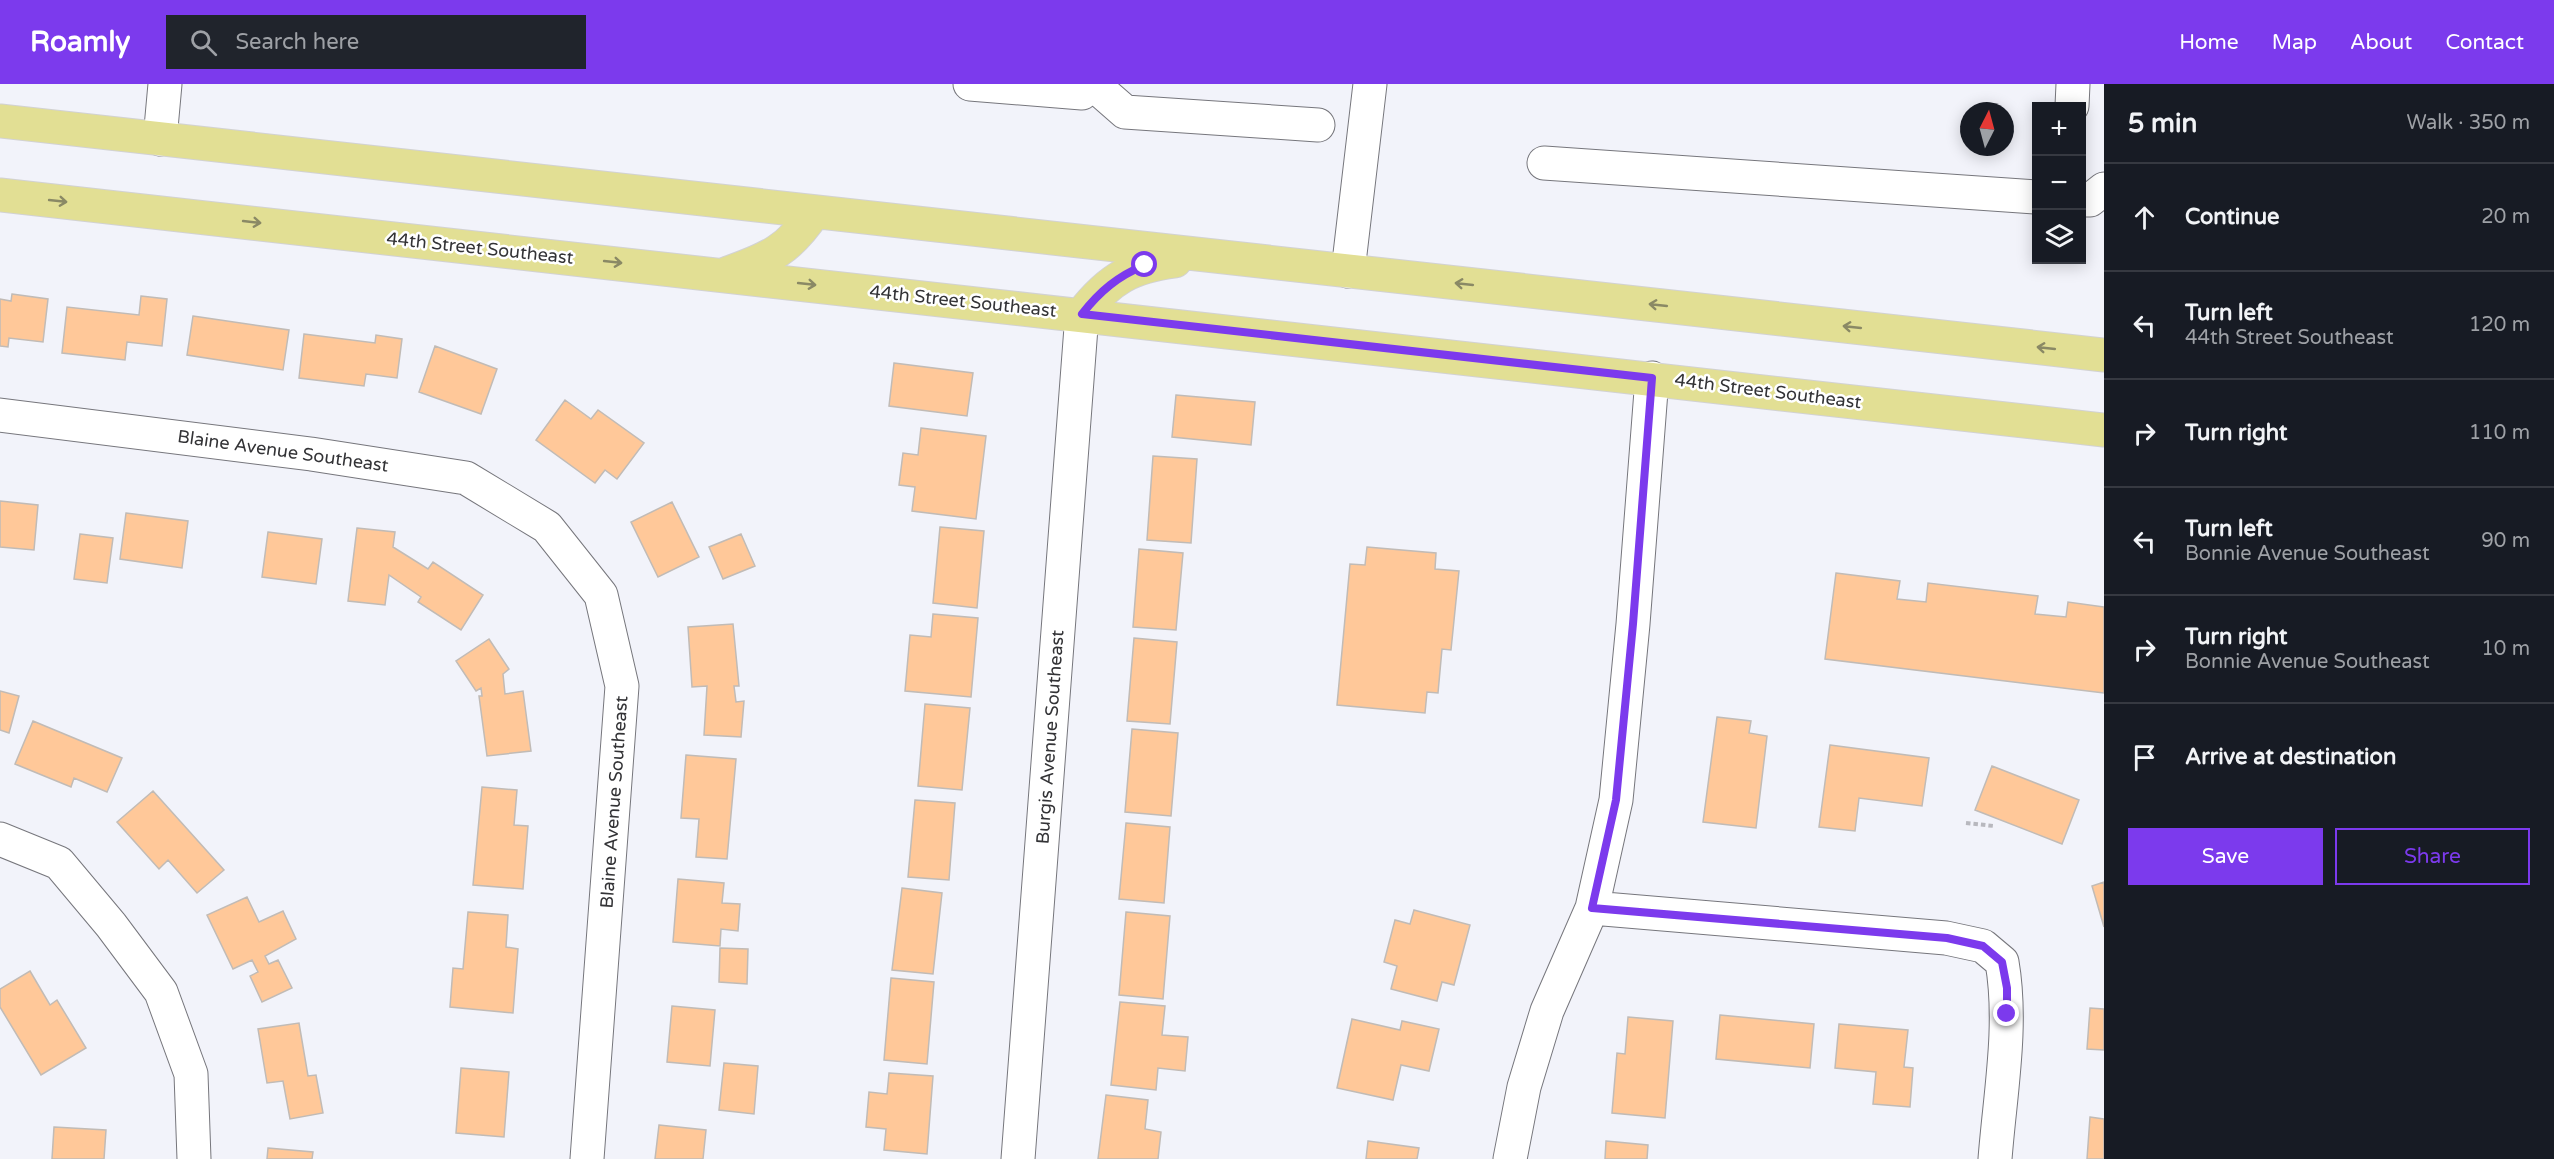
<!DOCTYPE html>
<meta charset="utf-8">
<style>
:root{--surface:#171b24;--page:#20242c;--text:#f1f3f6;--muted:#9ea1a6;--line:#363941;--accent:#7c3aed}
body{margin:0;font-family:"Varela Round",sans-serif;background:var(--page);color:var(--text)}
.controls{position:absolute;right:18px;top:18px;display:grid;overflow:hidden;border-radius:0px;box-shadow:0 3px 15px #0003}
.controls button{width:54px;height:54px;display:grid;place-items:center;padding:0;border:0;border-bottom:2px solid var(--line);background:var(--surface);color:var(--text);font:30px sans-serif}
.compass{position:absolute;left:1960px;top:18px;width:54px;height:54px;border-radius:50%;background:var(--surface);box-shadow:0 3px 15px #0003;rotate:6deg}
.stop{position:absolute;width:18px;height:18px;margin:-14px;border:4px solid #7c3aed;border-radius:50%;background:#fff}
.stop.end{background:#7c3aed;border-color:#fff;box-shadow:0 2px 6px #0008}
.list{margin:0;padding:0;list-style:none}
h2{display:flex;justify-content:space-between;align-items:center;height:78px;margin:0;padding:0 24px;font-size:26px}
h2 small{font-size:20px;font-weight:400;color:var(--muted)}
.list li{display:grid;grid-template-columns:39px 1fr auto;gap:18px;align-items:center;box-sizing:border-box;height:108px;padding:0 24px;border-top:2px solid var(--line)}
.list b{display:block;font-size:22px;white-space:nowrap}
.list p{margin:0;font-size:20px;white-space:nowrap;color:var(--muted)}
.list em{font-size:20px;font-style:normal;color:var(--muted)}
.actions{display:flex;gap:12px;padding:18px 24px}
.actions a{flex:1;padding:14px 0;border:2px solid var(--accent);border-radius:0px;text-align:center;font-size:21px;color:var(--accent)}
.actions .main{background:var(--accent);color:#fff}
.icon{flex:none;width:33px;height:33px;fill:none;stroke:currentColor;stroke-width:2;stroke-linecap:round;stroke-linejoin:round}
.map{position:relative;flex:none;width:2104px;height:1075px;overflow:hidden}
header{display:flex;align-items:center;gap:36px;box-sizing:border-box;height:84px;padding:0 30px;background:var(--accent);color:#fff}
header strong{font-size:28px}
nav{display:flex;gap:33px;margin-inline-start:auto;font-size:21px}
.search{width:420px;height:54px;background:var(--page);display:flex;align-items:center;gap:15px;box-sizing:border-box;padding:0 21px;border-radius:0px;color:var(--muted);font-size:22px}
main{display:flex}
aside{flex:1;background:var(--surface)}
.map>svg:first-child{display:block}
</style>
<header>
<strong>Roamly</strong>
<div class="search"><svg class="icon" aria-label="search" viewBox="0 0 24 24"><circle cx="10" cy="10" r="6"/><path d="M15 15l6 6"/></svg>Search here</div>
<nav><a>Home</a><a>Map</a><a>About</a><a>Contact</a></nav>
</header>
<main>
<div class="map">
<svg width="2104" height="1075" viewBox="0 0 2104 1075">
<rect width="100%" height="100%" fill="#f2f3fa"/>
<!-- building -->
<path fill="#ffc899" stroke="#c1bbb6" stroke-width="1.5" d="M12 210 48 215 43 258 9 254 8 263 0 262V215L11 217Z
M141 212 167 215 162 262 127 258 125 276 62 269 67 223 139 231Z
M193 232 289 246 283 286 187 271Z
M304 250 375 259 376 251 402 255 397 294 366 290 364 302 299 294Z
M435 262 497 285 481 330 419 308Z
M894 279 973 289 967 332 889 322Z
M1176 311 1255 318 1251 361 1172 353Z
M565 316 591 335 598 326 644 359 617 395 605 386 595 399 536 356Z
M921 344 986 352 976 435 912 427 915 403 899 401 903 369 918 371Z
M1153 372 1197 375 1191 459 1147 456Z
M0 417 38 421 34 466 0 463Z
M672 418 699 473 658 493 631 438Z
M126 429 188 437 182 484 120 475Z
M940 443 984 447 977 524 933 519Z
M357 444 395 448 393 463 428 485 433 478 483 511 461 546 418 518 421 513 389 491 385 521 348 517Z
M268 448 322 455 316 500 262 493Z
M80 450 113 454 107 499 74 495Z
M741 450 755 482 723 495 709 463Z
M1367 463 1436 469 1435 485 1459 487 1451 566 1442 565 1438 609 1427 608 1425 629 1337 621 1350 480 1365 481Z
M1139 465 1183 469 1176 546 1133 543Z
M1836 489 1900 497 1897 515 1926 518 1928 499 2038 512 2035 530 2066 533 2068 518 2104 523V609L1825 575Z
M933 530 978 534 971 613 905 607 910 551 931 553Z
M733 540 739 602H734L736 618 744 617 741 653 704 651 707 602 692 603 688 543Z
M1134 554 1177 558 1170 640 1127 637Z
M489 555 509 585 503 590 505 610 523 607 531 667 487 672 479 612H482L481 604 476 607 456 577Z
M0 607 19 612 9 649 0 646Z
M925 620 970 624 962 706 918 702Z
M1717 633 1751 637 1749 649 1767 652 1756 744 1703 738Z
M33 637 122 674 107 708 74 694 71 703 15 680Z
M1132 645 1178 649 1171 732 1125 728Z
M1830 661 1929 674 1922 722 1859 714 1855 747 1819 743Z
M686 671 736 675 727 775 696 773 699 735 681 734Z
M1992 682 2079 716 2062 760 1975 726Z
M482 703 517 706 514 741 528 742 523 805 473 801Z
M153 707 224 786 197 809 168 776 159 785 117 738Z
M915 716 955 719 949 796 908 793Z
M1126 739 1170 743 1164 819 1119 815Z
M678 795 724 799 722 819 740 820 738 847 721 845 720 862 673 858Z
M2104 798V843L2092 802Z
M902 804 942 809 933 890 892 886Z
M247 813 259 838 283 827 296 855 265 872 269 880 278 876 292 904 262 918 250 892 258 888 252 876 233 885 207 831Z
M1414 826 1470 841 1454 901 1442 898 1437 917 1391 905 1397 882 1384 878 1395 836 1410 840Z
M468 828 508 831 506 863 518 865 513 929 450 923 453 884 463 885Z
M1126 828 1170 832 1163 915 1119 911Z
M720 864 748 865 747 900 719 898Z
M30 887 50 921 57 916 86 964 41 991 0 923V905Z
M891 894 934 898 927 980 884 976Z
M1120 918 1165 922 1162 951 1188 953 1185 987 1158 984 1156 1006 1111 1001Z
M672 922 715 926 710 982 667 978Z
M2090 924 2104 925V966L2087 965Z
M1720 931 1814 940 1810 984 1716 975Z
M1628 933 1673 937 1665 1034 1612 1029 1617 969 1625 970Z
M1352 935 1400 946 1402 937 1439 945 1429 987 1401 981 1393 1016 1337 1004Z
M299 939 308 992 316 991 323 1029 290 1035 283 997 267 999 258 945Z
M1839 940 1908 946 1904 983 1913 984 1910 1023 1873 1020 1876 988 1835 984Z
M724 979 758 982 754 1030 719 1026Z
M461 984 509 988 504 1053 456 1049Z
M889 989 933 992 927 1070 884 1066 886 1045 866 1043 869 1008 887 1010Z
M1106 1011 1148 1016 1145 1045 1161 1048 1158 1075H1098Z
M2090 1033 2104 1035V1075H2087Z
M659 1041 706 1046 703 1075H655Z
M54 1043 106 1046 104 1075H52Z
M1368 1057 1419 1064 1417 1075H1366Z
M1606 1057 1648 1061 1647 1075H1605Z
M268 1064 313 1068 312 1075H267Z"/>
<g fill="none" stroke-linecap="round" stroke-linejoin="round">
<defs>
<path id="minor" d="M970 0 1082 9 1093 0
M1093 0 1125 28 1318 41
M2072 22 2073 0
M160 55 165 0
M1544 79 2036 113
M2082 116H2090L2104 105
M1348 187 1370 0
M0 331 311 370 466 394 547 443 601 511 622 602 587 1075
M0 755 59 779 111 841 161 908 191 990 194 1075
M1592 824 1946 854 1983 862 2002 878C2013 942 2000 1010 1995 1075
M1018 1075 1082 230
M1510 1075 1524 1003 1547 927 1592 824 1616 716 1633 540 1652 294"/>
<path id="major" d="M0 37 2104 271
M0 111 2104 346
M728 189C770 174 789 166 814 128
M1082 230C1110 194 1131 183 1175 177"/>
</defs>
<!-- minor casing -->
<use href="#minor" stroke="#76767c" stroke-width="35"/>
<!-- major casing -->
<use href="#major" stroke="#d2d2d3" stroke-width="35"/>
<!-- path -->
<path stroke="#b8b8be" stroke-width="4" stroke-dasharray="4.5 3" stroke-linecap="butt" d="M1966 739 1994 742"/>
<!-- minor -->
<use href="#minor" stroke="#fff" stroke-width="33"/>
<!-- major -->
<use href="#major" stroke="#e2df94" stroke-width="33"/>
</g>
<!-- one-way arrows -->
<defs><path id="oneway-shaft" d="M-6 0H5M1.5-3L5.5 0L1.5 3" fill="none" stroke-width="1.6" stroke-linecap="round" stroke-linejoin="round" transform="scale(1.5)"/></defs>
<g stroke="#8a8965">
<use href="#oneway-shaft" transform="translate(58 117) rotate(6)"/>
<use href="#oneway-shaft" transform="translate(252 138) rotate(6)"/>
<use href="#oneway-shaft" transform="translate(613 178) rotate(6)"/>
<use href="#oneway-shaft" transform="translate(807 200) rotate(6)"/>
<use href="#oneway-shaft" transform="translate(1464 200) rotate(-174)"/>
<use href="#oneway-shaft" transform="translate(1658 221) rotate(-174)"/>
<use href="#oneway-shaft" transform="translate(1852 243) rotate(-174)"/>
<use href="#oneway-shaft" transform="translate(2046 264) rotate(-174)"/>
</g>
<g fill="none" stroke-linecap="round" stroke-linejoin="round">
<!-- route -->
<path stroke="#7c3aed" stroke-width="8" d="M1145 181C1118 192 1100 207 1082 230L1652 294 1633 540 1616 716 1592 824 1947 854 1983 862 2002 878 2007 904V930"/>
</g>
<g text-anchor="middle" dominant-baseline="central" stroke-width="5" stroke-linejoin="round" paint-order="stroke">
<!-- street labels -->
<g font-size="18" fill="#333336" stroke="#fff">
<text transform="translate(480 164) rotate(6)">44th Street Southeast</text>
<text transform="translate(963 217) rotate(6)">44th Street Southeast</text>
<text transform="translate(1768 307) rotate(7)">44th Street Southeast</text>
<text transform="translate(283 367) rotate(8)">Blaine Avenue Southeast</text>
<text transform="translate(1050 653) rotate(-86)">Burgis Avenue Southeast</text>
<text transform="translate(614 718) rotate(-86)">Blaine Avenue Southeast</text>
</g>
</g>
</svg>
<div class="controls">
<button>+</button>
<button>−</button>
<button><svg class="icon" aria-label="layers" viewBox="0 0 24 24"><path d="M12 4l9 5-9 5-9-5zM3 14l9 5 9-5"/></svg></button>
</div>
<svg class="compass" viewBox="-18 -18 36 36"><path d="M0-13l5 13h-10z" fill="#e53935"/><path d="M0 13l5-13h-10z" fill="#9ea1a6"/></svg>
<div class="stop" style="left:1145px;top:181px"></div>
<div class="stop end" style="left:2007px;top:930px"></div>
</div>
<aside>
<h2>5 min<small>Walk · 350 m</small></h2>
<ul class="list">
<li><svg class="icon" aria-label="ahead" viewBox="0 0 24 24"><path d="M12 20V5M6 11l6-6 6 6"/></svg><div><b>Continue</b></div><em>20 m</em></li>
<li><svg class="icon" aria-label="left" viewBox="0 0 24 24"><path d="M17 20v-9H6M10 6l-5 5 5 5"/></svg><div><b>Turn left</b><p>44th Street Southeast</p></div><em>120 m</em></li>
<li><svg class="icon" aria-label="right" viewBox="0 0 24 24"><path d="M7 20v-9h11M14 6l5 5-5 5"/></svg><div><b>Turn right</b></div><em>110 m</em></li>
<li><svg class="icon" aria-label="left" viewBox="0 0 24 24"><path d="M17 20v-9H6M10 6l-5 5 5 5"/></svg><div><b>Turn left</b><p>Bonnie Avenue Southeast</p></div><em>90 m</em></li>
<li><svg class="icon" aria-label="right" viewBox="0 0 24 24"><path d="M7 20v-9h11M14 6l5 5-5 5"/></svg><div><b>Turn right</b><p>Bonnie Avenue Southeast</p></div><em>10 m</em></li>
<li><svg class="icon" aria-label="arrive" viewBox="0 0 24 24"><path d="M6 21V4h12l-3 4 3 4H6"/></svg><div><b>Arrive at destination</b></div></li>
</ul>
<div class="actions"><a class="main">Save</a><a>Share</a></div>
</aside>
</main>
